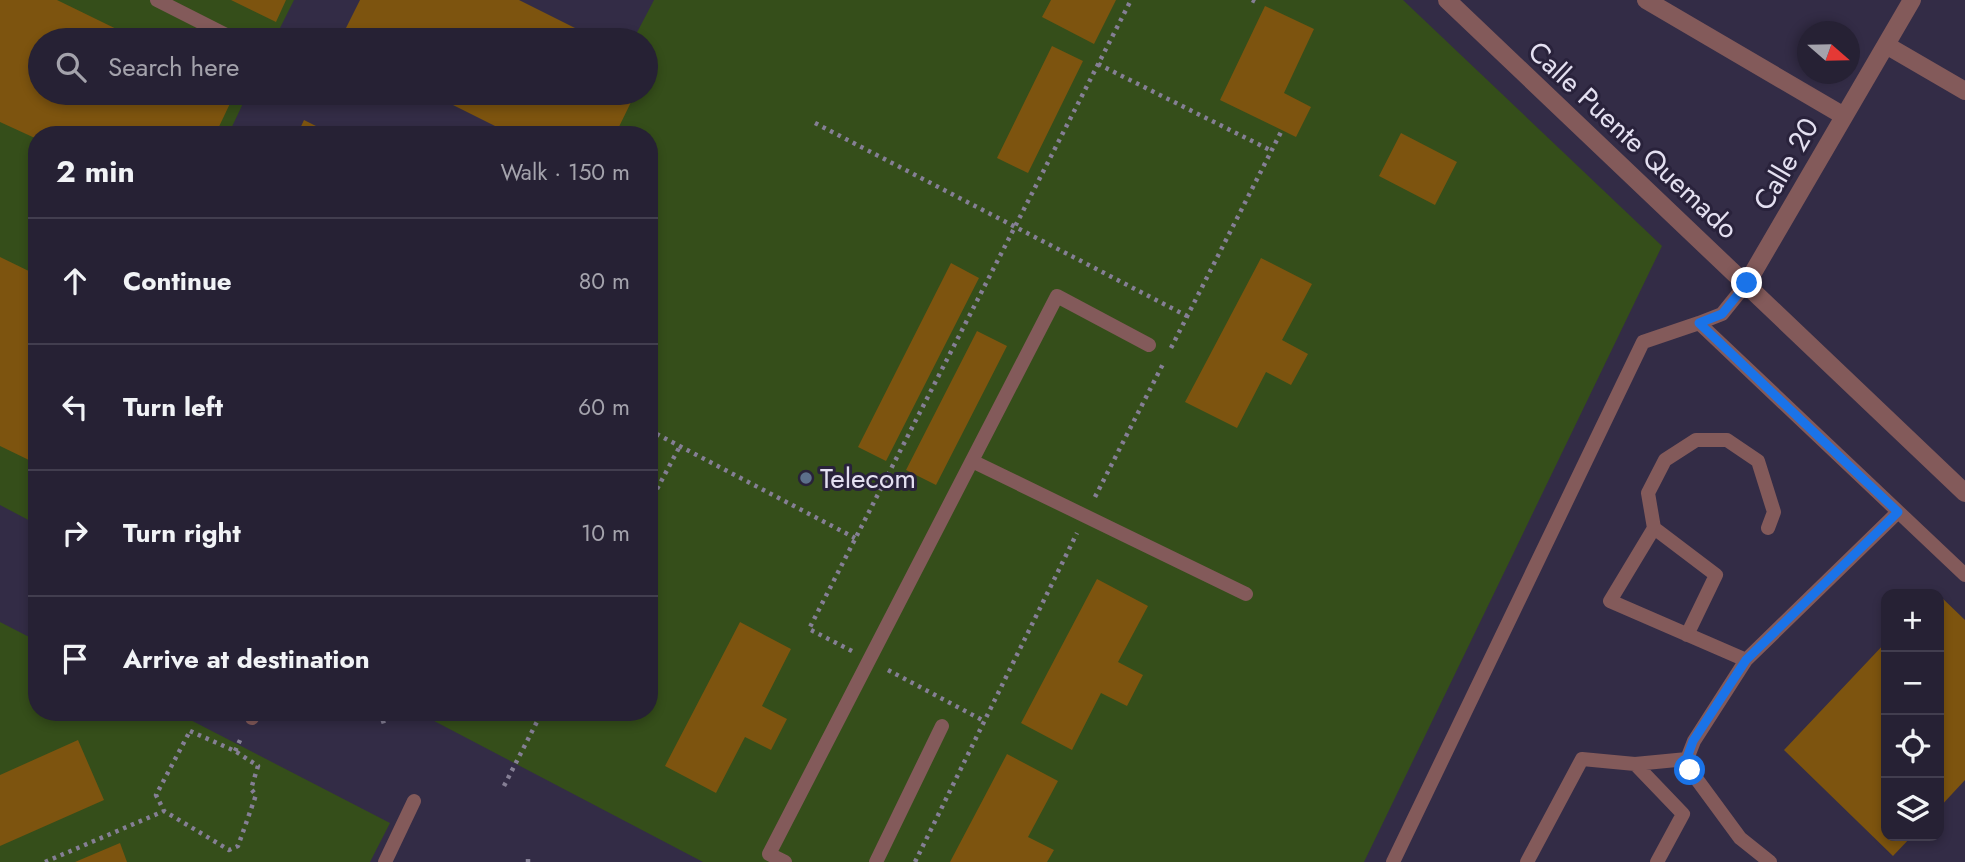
<!DOCTYPE html>
<meta charset="utf-8">
<style>
:root{--surface:#262134;--page:#322e40;--text:#f1f3f6;--muted:#a4a3ac;--line:#423e4f}
body{margin:0;font-family:Jost,sans-serif;background:var(--page);color:var(--text)}
.controls{position:absolute;right:21px;bottom:21px;display:grid;overflow:hidden;border-radius:14px;box-shadow:0 4px 10px #0003}
.controls button{width:63px;height:63px;display:grid;place-items:center;padding:0;border:0;border-bottom:2px solid var(--line);background:var(--surface);color:var(--text);font:35px sans-serif}
.compass{position:absolute;left:1797px;top:21px;width:63px;height:63px;border-radius:50%;background:var(--surface);box-shadow:0 4px 10px #0003;rotate:110deg}
.stop{position:absolute;width:21px;height:21px;margin:-16px;border:5px solid #1a73e8;border-radius:50%;background:#fff}
.stop.end{background:#1a73e8;border-color:#fff;box-shadow:0 2px 7px #0008}
.list{margin:0;padding:0;list-style:none}
h2{display:flex;justify-content:space-between;align-items:center;height:91px;margin:0;padding:0 28px;font-size:30px}
h2 small{font-size:23px;font-weight:400;color:var(--muted)}
.list li{display:grid;grid-template-columns:46px 1fr auto;gap:21px;align-items:center;box-sizing:border-box;height:126px;padding:0 28px;border-top:2px solid var(--line)}
.list b{display:block;font-size:26px;white-space:nowrap}
.list em{font-size:23px;font-style:normal;color:var(--muted)}
.icon{flex:none;width:38px;height:38px;fill:none;stroke:currentColor;stroke-width:2;stroke-linecap:round;stroke-linejoin:round}
.map{position:relative;flex:none;width:1965px;height:862px;overflow:hidden}
.search{position:absolute;background:var(--surface);box-shadow:0 4px 10px #0003;left:28px;top:28px;width:630px;height:77px;display:flex;align-items:center;gap:18px;box-sizing:border-box;padding:0 24px;border-radius:38px;color:var(--muted);font-size:26px}
.panel{position:absolute;background:var(--surface);box-shadow:0 4px 10px #0003;left:28px;top:126px;width:630px;height:595px;border-radius:28px}
.map>svg:first-child{display:block}
</style>
<div class="map">
<svg width="1965" height="862" viewBox="0 0 1965 862">
<rect width="100%" height="100%" fill="#332c46"/>
<!-- green -->
<path fill="#354e1a" d="M0 0H294L274 40H40V93H248L228 135H37L36 524 0 505Z
M654 0H1403L1662 246 1364 862H703L417 712H649V135H585L606 93H646V40H633Z
M0 622 37 641V712H175L390 823 370 862H0Z"/>
<!-- building -->
<path fill="#7d540f" d="M0 0H57L139 40H40V93H235L215 135H37V139L0 122Z
M231 0H286L276 22Z
M360 0H519L599 40H340Z
M1051 0H1116L1094 44 1042 17Z
M1265 6 1314 29 1284 93 1311 107 1296 137 1220 100Z
M1052 46 1083 61 1028 173 997 158Z
M429 93H623L633 98 615 135H513Z
M304 120 334 135H297Z
M1401 133 1457 162 1435 205 1379 176Z
M0 257 37 275V449L31 461 0 446Z
M1261 258 1312 284 1282 340 1308 354 1291 385 1266 372 1237 428 1185 402Z
M951 263 979 278 886 461 858 447Z
M977 331 1007 346 936 485 906 470Z
M1097 579 1148 606 1118 662 1143 675 1127 706 1101 693 1072 750 1021 723Z
M1939 595 1965 620V780L1939 808Z
M740 622 791 649 762 706 787 719 771 750 745 737 716 793 665 766Z
M1886 642V836H1912L1893 856 1784 750Z
M78 740 104 800 0 846V775Z
M1007 754 1058 781 1028 837 1054 850 1047 862H950Z
M120 843 127 862H75Z"/>
<g fill="none" stroke-linecap="round" stroke-linejoin="round">
<!-- path -->
<path stroke="#857f95" stroke-width="4.5" stroke-dasharray="3.5 5" stroke-linecap="butt" d="M1252 0 1258 3
M1098 64 1272 151
M815 123 1187 316
M1171 348 1282 130
M649 430 855 538
M1095 497 1164 362
M649 504 680 446
M852 651 809 629 1131 0
M888 670 984 721
M380 712 384 724
M190 731 235 751 258 766 251 789 256 795 238 846 229 850 164 811 156 795Z
M235 751 242 736
M504 786 542 712
M528 859V862
M45 862 164 811
M915 862 1077 533"/>
<!-- lane -->
<path stroke="#835a5a" stroke-width="14" d="M157 0 236 40
M1699 323 1722 314 1747 283
M972 461 1246 594
M1654 528 1716 575 1687 635
M1746 660 1610 601 1654 528 1648 493 1665 460 1696 440H1727L1758 461 1774 512 1768 528
M252 718 255 712
M1635 764 1683 814 1657 862
M385 862 414 801
M785 862 769 854 1057 296 1149 345
M876 862 942 726
M1393 862 1643 342 1699 323 1965 575
M1527 862 1582 759 1635 764 1687 759
M1770 862 1740 838 1690 770 1687 759 1694 741 1746 660 1898 512"/>
<!-- street -->
<path stroke="#835a5a" stroke-width="18" d="M1447 0 1965 493
M1646 0 1844 116
M1886 45 1965 91
M1747 283 1912 0"/>
</g>
<g fill="none" stroke-linecap="round" stroke-linejoin="round">
<!-- route -->
<path stroke="#1a73e8" stroke-width="9" d="M1690 770 1687 758 1693 741 1746 660 1898 512 1699 323 1722 314 1747 283"/>
</g>
<!-- markers -->
<circle fill="#5c6f8a" stroke="#29223b" stroke-width="2.5" cx="806" cy="478" r="7"/>
<g text-anchor="middle" dominant-baseline="central" stroke-width="6" stroke-linejoin="round" paint-order="stroke">
<!-- street labels -->
<g font-size="28" fill="#e4e0f1" stroke="#29223b">
<text transform="translate(1633 140) rotate(43)">Calle Puente Quemado</text>
<text transform="translate(1786 164) rotate(-60)">Calle 20</text>
</g>
<!-- poi labels -->
<g font-size="28" fill="#e4e0f1" stroke="#29223b" text-anchor="start">
<text x="820" y="478">Telecom</text>
</g>
</g>
</svg>
<div class="controls">
<button>+</button>
<button>−</button>
<button><svg class="icon" aria-label="locate" viewBox="0 0 24 24"><circle cx="12" cy="12" r="6"/><path d="M12 2v4M12 18v4M2 12h4M18 12h4"/></svg></button>
<button><svg class="icon" aria-label="layers" viewBox="0 0 24 24"><path d="M12 4l9 5-9 5-9-5zM3 14l9 5 9-5"/></svg></button>
</div>
<svg class="compass" viewBox="-18 -18 36 36"><path d="M0-13l5 13h-10z" fill="#e53935"/><path d="M0 13l5-13h-10z" fill="#a4a3ac"/></svg>
<div class="stop" style="left:1690px;top:770px"></div>
<div class="stop end" style="left:1747px;top:283px"></div>
<div class="search"><svg class="icon" aria-label="search" viewBox="0 0 24 24"><circle cx="10" cy="10" r="6"/><path d="M15 15l6 6"/></svg>Search here</div>
<section class="panel">
<h2>2 min<small>Walk · 150 m</small></h2>
<ul class="list">
<li><svg class="icon" aria-label="ahead" viewBox="0 0 24 24"><path d="M12 20V5M6 11l6-6 6 6"/></svg><div><b>Continue</b></div><em>80 m</em></li>
<li><svg class="icon" aria-label="left" viewBox="0 0 24 24"><path d="M17 20v-9H6M10 6l-5 5 5 5"/></svg><div><b>Turn left</b></div><em>60 m</em></li>
<li><svg class="icon" aria-label="right" viewBox="0 0 24 24"><path d="M7 20v-9h11M14 6l5 5-5 5"/></svg><div><b>Turn right</b></div><em>10 m</em></li>
<li><svg class="icon" aria-label="arrive" viewBox="0 0 24 24"><path d="M6 21V4h12l-3 4 3 4H6"/></svg><div><b>Arrive at destination</b></div></li>
</ul>
</section>
</div>
